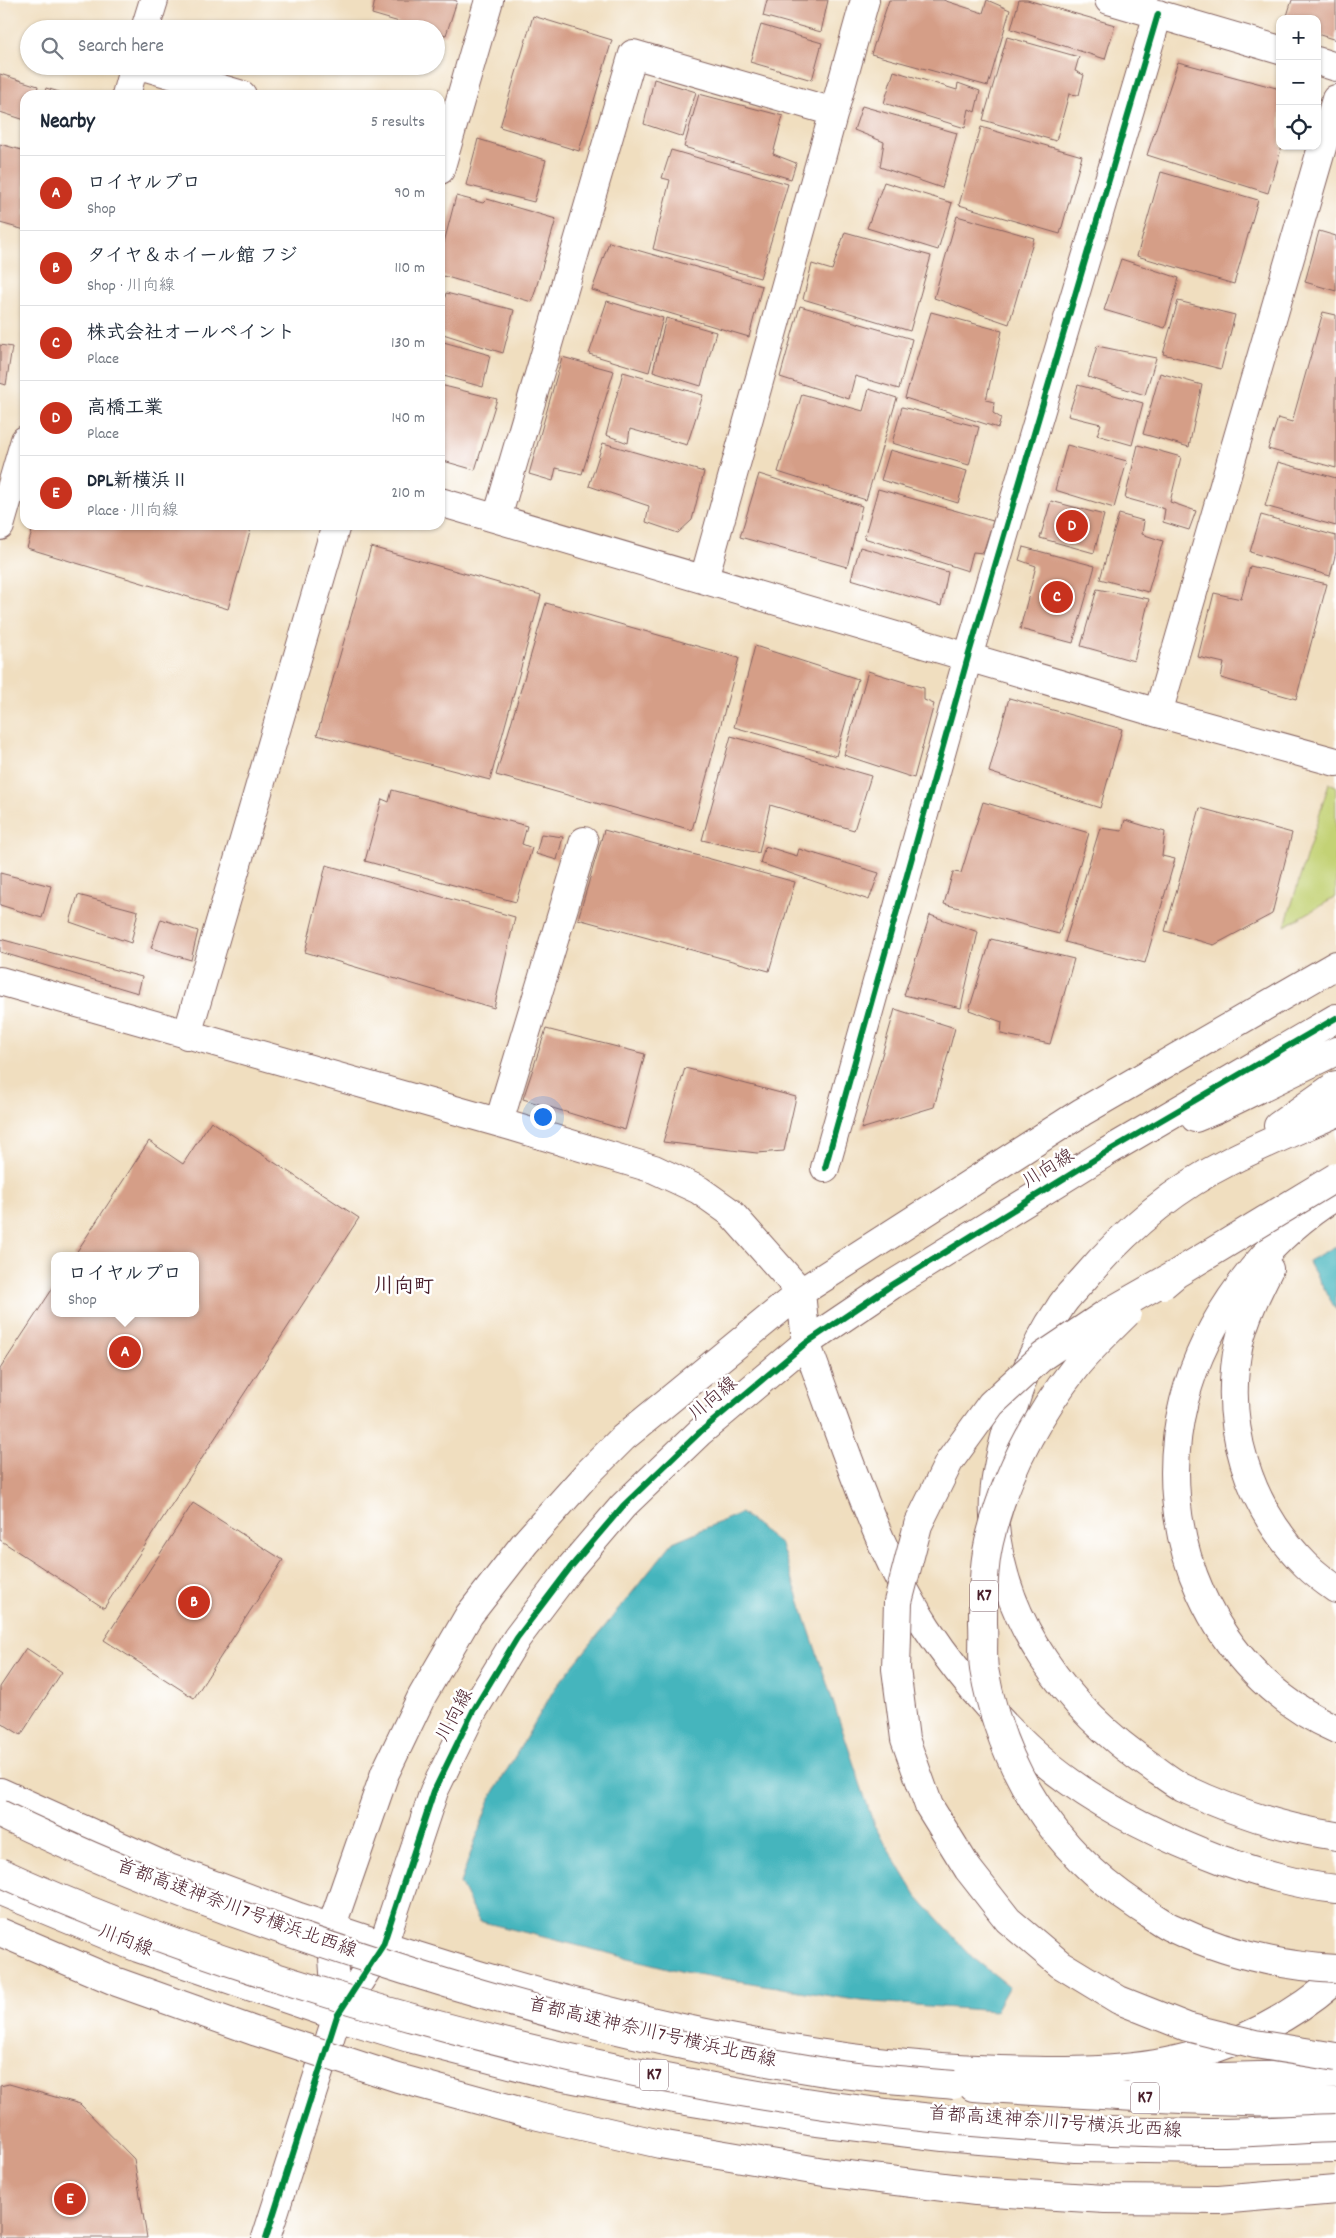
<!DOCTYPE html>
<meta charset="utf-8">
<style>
:root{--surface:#fff;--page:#f2f2f3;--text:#1f2937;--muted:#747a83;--line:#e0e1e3;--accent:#c8321e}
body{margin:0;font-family:Dekko,"Klee One",sans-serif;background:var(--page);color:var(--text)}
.controls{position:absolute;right:15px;top:15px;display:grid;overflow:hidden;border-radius:10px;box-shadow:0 1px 4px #0004}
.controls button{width:45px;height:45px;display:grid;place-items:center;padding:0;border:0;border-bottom:1px solid var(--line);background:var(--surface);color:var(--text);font:25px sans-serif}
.you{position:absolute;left:542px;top:1116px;width:18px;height:18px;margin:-12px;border:4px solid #fff;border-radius:50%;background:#1a73e8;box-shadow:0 0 0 8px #1a73e833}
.badge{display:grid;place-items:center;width:32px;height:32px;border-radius:50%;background:var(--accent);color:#fff;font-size:16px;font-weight:700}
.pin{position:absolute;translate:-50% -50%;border:2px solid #fff;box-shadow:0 1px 5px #0006}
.popup{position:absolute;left:51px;top:1252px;width:148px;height:65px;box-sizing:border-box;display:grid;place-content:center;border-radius:10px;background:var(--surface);filter:drop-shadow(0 1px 4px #0005);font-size:16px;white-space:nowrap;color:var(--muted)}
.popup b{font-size:19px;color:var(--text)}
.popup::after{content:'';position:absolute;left:50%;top:100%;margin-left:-10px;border:10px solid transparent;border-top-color:var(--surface)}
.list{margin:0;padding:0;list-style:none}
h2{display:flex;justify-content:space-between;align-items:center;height:65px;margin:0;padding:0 20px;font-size:21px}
h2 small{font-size:16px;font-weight:400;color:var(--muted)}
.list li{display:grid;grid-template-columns:32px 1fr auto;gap:15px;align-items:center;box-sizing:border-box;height:75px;padding:0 20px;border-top:1px solid var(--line)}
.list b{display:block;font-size:19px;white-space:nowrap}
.list p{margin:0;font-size:16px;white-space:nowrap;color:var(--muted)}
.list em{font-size:16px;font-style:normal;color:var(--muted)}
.icon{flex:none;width:28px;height:28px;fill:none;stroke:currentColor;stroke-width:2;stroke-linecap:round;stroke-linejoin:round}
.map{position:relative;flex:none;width:1336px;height:2238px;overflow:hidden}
.search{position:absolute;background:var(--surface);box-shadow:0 1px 4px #0004;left:20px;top:20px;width:425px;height:55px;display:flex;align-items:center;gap:12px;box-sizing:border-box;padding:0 18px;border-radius:28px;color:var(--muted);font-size:19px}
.panel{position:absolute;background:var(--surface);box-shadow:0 1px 4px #0004;left:20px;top:90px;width:425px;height:440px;border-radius:15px}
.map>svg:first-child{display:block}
</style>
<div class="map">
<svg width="1336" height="2238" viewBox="0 0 1336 2238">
<rect width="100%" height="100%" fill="#fff"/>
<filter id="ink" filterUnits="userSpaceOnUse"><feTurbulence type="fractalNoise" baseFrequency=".02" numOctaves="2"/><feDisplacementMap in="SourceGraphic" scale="10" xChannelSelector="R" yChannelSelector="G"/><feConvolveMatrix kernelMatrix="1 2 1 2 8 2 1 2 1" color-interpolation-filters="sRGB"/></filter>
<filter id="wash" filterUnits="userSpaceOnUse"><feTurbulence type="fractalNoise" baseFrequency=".0096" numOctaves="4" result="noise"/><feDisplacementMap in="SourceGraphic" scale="20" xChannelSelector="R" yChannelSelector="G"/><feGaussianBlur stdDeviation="1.12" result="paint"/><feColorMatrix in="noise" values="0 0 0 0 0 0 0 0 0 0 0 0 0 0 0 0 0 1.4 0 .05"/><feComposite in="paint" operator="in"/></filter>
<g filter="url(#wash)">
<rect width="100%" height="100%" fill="#f0debf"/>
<!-- green -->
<path fill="#c3d274" stroke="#867850" d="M1329 783 1336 786V897L1285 926Z"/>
<!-- water -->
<path fill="#45b5bd" stroke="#486a74" d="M1336 1246V1310L1308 1261Z
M741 1513 781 1545 874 1825 916 1895 972 1957 1009 1986 995 2011 861 2001 684 1972 479 1921 460 1883 490 1799 555 1688 673 1542Z"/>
<g id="blocks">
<!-- building -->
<path fill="#d59e87" d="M375 0H453L457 1 446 35 436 33V29H423L372 14Z
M767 0H828L821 32 763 16Z
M889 0H943L983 13 987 0 1010 10 988 86 871 54Z
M1019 0H1027L1115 25 1105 59 1011 29Z
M1292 0H1336V40L1317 34V19H1286Z
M533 16 612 40 579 151 500 127Z
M761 25 822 43 812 80 750 62Z
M1007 37 1079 57 1075 71 1084 75 1079 95 1069 94 1056 141 983 120Z
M1178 62 1280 89V146H1282L1268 193 1147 155Z
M894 71 957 90 958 83 980 91 975 112 969 109 965 128 884 103Z
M0 74 38 86 36 95H25V120L0 112Z
M654 79 696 92 683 137 644 124Z
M46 88 69 95H44Z
M699 94 783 116 773 154 796 163 791 179 684 147Z
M862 106 957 133 942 188 880 167 884 142 854 130Z
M981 127 1082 156 1060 234 959 205Z
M478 139 546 160 534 202 466 185Z
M0 144 25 151V230L0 223Z
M671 150 788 184 760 278 653 249 670 180 662 178Z
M1161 172 1258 200 1234 284 1137 256Z
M884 182 952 203 938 250 867 228Z
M456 196 483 203 487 199 556 219 532 302 440 275V258Z
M957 216 1034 238 1009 324 934 298Z
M1319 231 1336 236V291L1305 282Z
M845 232 931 256 910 331 803 299 812 264 832 270Z
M609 242 762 286 749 337 592 290Z
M1121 259 1179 278 1165 328 1104 310Z
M446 293 514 310 503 353 440 333V315Z
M607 301 663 318 649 372 589 354Z
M1178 301 1235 315 1221 369 1163 354Z
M800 306 912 339 899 389 855 376 849 399 780 377Z
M931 312 1002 331 986 400 994 402 993 413 1001 418 998 428 905 398Z
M1323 312 1336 315V468L1268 449 1278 418 1292 422Z
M666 318 716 332 701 386 653 371Z
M440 341 490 355 483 387 440 375Z
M0 345 12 347 6 385 0 383Z
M1097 346 1156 358 1145 395 1088 377Z
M562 357 614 371 582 474 556 468 553 481 529 474Z
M623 372 703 395 687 445 630 429 628 443 606 435Z
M1160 373 1202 385 1189 447 1143 434Z
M440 385 497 399 475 470 440 460Z
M1078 385 1143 403 1132 445 1097 435 1101 424 1068 416Z
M869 389 897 398 866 500 778 472 802 394 863 411Z
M902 407 979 427 969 465 892 443Z
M603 443 704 472 692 520 678 533 646 522 649 506 589 486Z
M1067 445 1127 461 1114 508 1055 490Z
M1138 445 1181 457 1170 502 1196 511 1189 530 1163 522 1165 509 1125 498Z
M890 450 967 471 958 503 881 480Z
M1278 462 1336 478V526L1265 506Z
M759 474 862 506 847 567 740 537Z
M878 489 993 521 983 553 973 552 968 571 864 538Z
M1051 501 1104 515 1094 553 1040 538Z
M1119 514 1144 521 1142 534 1163 541 1148 592 1100 579Z
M1261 515 1336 536V552L1330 576 1250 552Z
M34 525H252L228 609 27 548Z
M371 547 541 595 490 780 317 735Z
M860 547 948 572 941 606 851 579Z
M1023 547 1095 566 1073 643 1020 629 1036 566 1019 560Z
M1250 566 1327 584 1296 699 1221 678 1224 663 1198 657 1214 593 1241 599Z
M1097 589 1149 599 1134 661 1081 646Z
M546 603 739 658 692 830 496 775Z
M755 646 858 679 836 756 734 727Z
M868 671 924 688V700L934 704 914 778 844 755Z
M1009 698 1122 729 1100 808 989 772Z
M731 736 871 776 854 830 770 805 759 853 702 840Z
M392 790 527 826 522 844 532 848 516 902 365 861 382 799 389 802Z
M983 802 1089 833 1059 934 944 904 953 872 961 873Z
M1200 808 1292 833 1272 914 1214 945 1165 931Z
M1125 820 1165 832 1162 856 1175 859 1145 963 1065 942 1100 828 1122 831Z
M604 830 795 882 769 971 578 919Z
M541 834 563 837 557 860 536 854Z
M765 846 797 856 799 849 879 873 869 900 760 863Z
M326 865 515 917 494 1008 305 952Z
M0 873 51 886 42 918 0 905Z
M78 895 138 911 131 943 70 922Z
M930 915 978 932 961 1008 904 995Z
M161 919 198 931 191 960 151 948Z
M0 939 142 977 138 993 0 952Z
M991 939 1074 959 1050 1044 1001 1034 1002 1022 969 1010Z
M895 1009 955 1028 934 1107 861 1129Z
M546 1029 645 1054 625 1130 523 1099Z
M685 1068 796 1097 784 1151 757 1153 663 1142Z
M211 1121 359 1218 104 1608 0 1540V1369L55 1285V1313H195V1256H74L149 1141 183 1164Z
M193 1503 283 1560 194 1698 104 1640Z
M26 1648 62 1672 21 1735 0 1722V1687Z
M9 2084 80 2104 134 2159 147 2238H0V2086Z"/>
</g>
</g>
<g filter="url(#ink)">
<use href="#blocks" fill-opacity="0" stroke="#84625f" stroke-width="1"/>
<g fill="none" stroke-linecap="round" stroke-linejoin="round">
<defs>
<path id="minor" d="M1109 0 1280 50
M145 29 154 0
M1317 61 1336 67
M143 66 242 95
M126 95 134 66
M440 170 489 0
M440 502 1158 713 1336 762
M497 518 633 54 834 112
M0 526 25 440
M704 579 865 0
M1158 713 1336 99
M0 981 511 1126 654 1169 699 1190 730 1212 801 1292 806 1343
M187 1035 336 525
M1195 1118 1217 1109 1336 1051
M499 1122 584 841
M825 1168 968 657 1158 14
M0 1792 169 1868 299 1917 383 1945
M0 1891 138 1948 337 2016
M337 2016 331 1928 385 1773 422 1696 469 1615 525 1543 586 1475 623 1438 801 1292 1082 1112 1336 965
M266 2238 337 2016 383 1945 434 1791 473 1711 517 1638 570 1568 623 1506 700 1432 806 1343 892 1285 1105 1153 1336 1018"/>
<path id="highway" d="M1336 1113C1300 1129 1263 1144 1228 1162 1172 1190 1123 1233 1083 1280 1075 1289 1065 1298 1059 1309 1034 1345 1019 1384 1008 1426 1000 1455 992 1487 994 1516 1001 1621 1067 1710 1152 1767 1162 1774 1172 1782 1183 1788 1231 1811 1283 1828 1336 1836
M1278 1126 1336 1085
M1336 1196C1265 1239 1205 1319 1184 1401 1151 1531 1211 1674 1336 1729
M1269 1269C1257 1293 1245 1317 1239 1343 1222 1424 1248 1507 1306 1565 1315 1574 1326 1582 1336 1589
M806 1343C841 1435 874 1546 927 1628 962 1681 1018 1746 1070 1782 1116 1815 1169 1840 1222 1860 1259 1873 1297 1885 1336 1889
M383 1945C582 2010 790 2063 1000 2070 1062 2072 1128 2073 1188 2057 1243 2042 1293 2017 1336 1979
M337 2016 409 2038 549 2074 680 2100 809 2121 943 2137 1075 2148 1215 2150 1336 2148
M1143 2079 1336 2074
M973 2087C1094 2095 1215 2103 1336 2102"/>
</defs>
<!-- minor casing -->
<use href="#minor" stroke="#84625f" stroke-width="30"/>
<!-- highway casing -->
<use href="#highway" stroke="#84625f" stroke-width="30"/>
<!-- minor -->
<use href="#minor" stroke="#fff" stroke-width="28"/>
<!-- highway -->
<use href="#highway" stroke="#fff" stroke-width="28"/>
<defs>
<path id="highway-bridge" d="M1176 1274 1104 1315 1043 1356 991 1404 949 1462 918 1525 898 1602 896 1669 905 1739 929 1806 968 1869 1008 1920 1060 1964 1119 2000 1187 2027 1255 2044 1336 2057
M1163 1285 1176 1274 1336 1177
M1127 1313C1110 1330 1092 1347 1077 1365 1036 1417 1004 1478 989 1542 983 1568 983 1598 983 1623 984 1638 982 1654 984 1669 1001 1767 1053 1850 1136 1905 1147 1912 1158 1921 1170 1927 1222 1952 1279 1966 1336 1969
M0 1814C123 1874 252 1922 382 1963 527 2010 674 2048 825 2072 868 2078 911 2081 954 2085
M0 1872C110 1923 227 1963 343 1998 623 2082 918 2133 1212 2133 1253 2133 1295 2129 1336 2128
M0 1932 117 1982 257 2032 398 2078 530 2114 660 2144 824 2172 976 2191 1105 2199 1219 2200 1336 2190"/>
</defs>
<!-- highway-bridge casing -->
<use href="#highway-bridge" stroke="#84625f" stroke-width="30" stroke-linecap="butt"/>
<!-- highway-bridge -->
<use href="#highway-bridge" stroke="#fff" stroke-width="28"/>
<defs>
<path id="cycleway" d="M825 1168 968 657 1158 14
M266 2238 337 2016 383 1945 434 1791 473 1711 517 1638 570 1568 623 1506 700 1432 806 1343 892 1285 1105 1153 1336 1018"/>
</defs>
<!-- cycleway casing -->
<use href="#cycleway" stroke="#fff" stroke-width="9"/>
<!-- cycleway -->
<use href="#cycleway" stroke="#00873e" stroke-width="6"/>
</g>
</g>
<g text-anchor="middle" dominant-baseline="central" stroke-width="5" stroke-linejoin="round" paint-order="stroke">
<!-- shield labels -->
<g fill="#fff" stroke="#80626b" stroke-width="1">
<rect x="970" y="1580.5" width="28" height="31" rx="4"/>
<rect x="640" y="2059.5" width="28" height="31" rx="4"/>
<rect x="1131" y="2082.5" width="28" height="31" rx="4"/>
</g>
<g font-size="18" font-weight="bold" fill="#4a1f2b">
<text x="984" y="1596">K7</text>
<text x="654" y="2075">K7</text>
<text x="1145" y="2098">K7</text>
</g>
<!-- street labels -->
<g font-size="19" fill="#4a1f2b" stroke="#fff">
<text transform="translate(1049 1170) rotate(-32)">川向線</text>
<text transform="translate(714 1400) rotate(-40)">川向線</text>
<text transform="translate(456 1716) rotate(-62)">川向線</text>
<text transform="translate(236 1910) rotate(20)">首都高速神奈川7号横浜北西線</text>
<text transform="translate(125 1942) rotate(21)">川向線</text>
<text transform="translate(652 2034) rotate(13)">首都高速神奈川7号横浜北西線</text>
<text transform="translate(1055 2124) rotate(4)">首都高速神奈川7号横浜北西線</text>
</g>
<!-- neighbourhood labels -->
<g font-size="20" font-weight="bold" fill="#4a1f2b" stroke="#fff">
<text x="404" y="1288">川向町</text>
</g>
</g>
</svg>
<div class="controls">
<button>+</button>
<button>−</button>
<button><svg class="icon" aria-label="locate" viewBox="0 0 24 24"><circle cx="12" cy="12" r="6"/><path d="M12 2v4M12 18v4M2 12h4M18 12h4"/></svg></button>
</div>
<div class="you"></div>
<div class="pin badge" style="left:125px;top:1352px">A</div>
<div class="popup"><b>ロイヤルプロ</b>Shop</div>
<div class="pin badge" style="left:194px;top:1602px">B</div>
<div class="pin badge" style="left:1057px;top:597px">C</div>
<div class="pin badge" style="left:1072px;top:526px">D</div>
<div class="pin badge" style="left:70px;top:2199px">E</div>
<div class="search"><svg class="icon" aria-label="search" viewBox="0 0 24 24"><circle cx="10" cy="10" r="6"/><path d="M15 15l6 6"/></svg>Search here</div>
<section class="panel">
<h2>Nearby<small>5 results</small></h2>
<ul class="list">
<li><span class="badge">A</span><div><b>ロイヤルプロ</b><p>Shop</p></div><em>90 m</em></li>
<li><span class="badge">B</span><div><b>タイヤ＆ホイール館 フジ</b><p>Shop · 川向線</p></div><em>110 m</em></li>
<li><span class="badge">C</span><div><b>株式会社オールペイント</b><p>Place</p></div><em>130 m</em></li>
<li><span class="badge">D</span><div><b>高橋工業</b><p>Place</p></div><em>140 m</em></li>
<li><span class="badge">E</span><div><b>DPL新横浜Ⅱ</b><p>Place · 川向線</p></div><em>210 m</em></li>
</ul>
</section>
</div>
